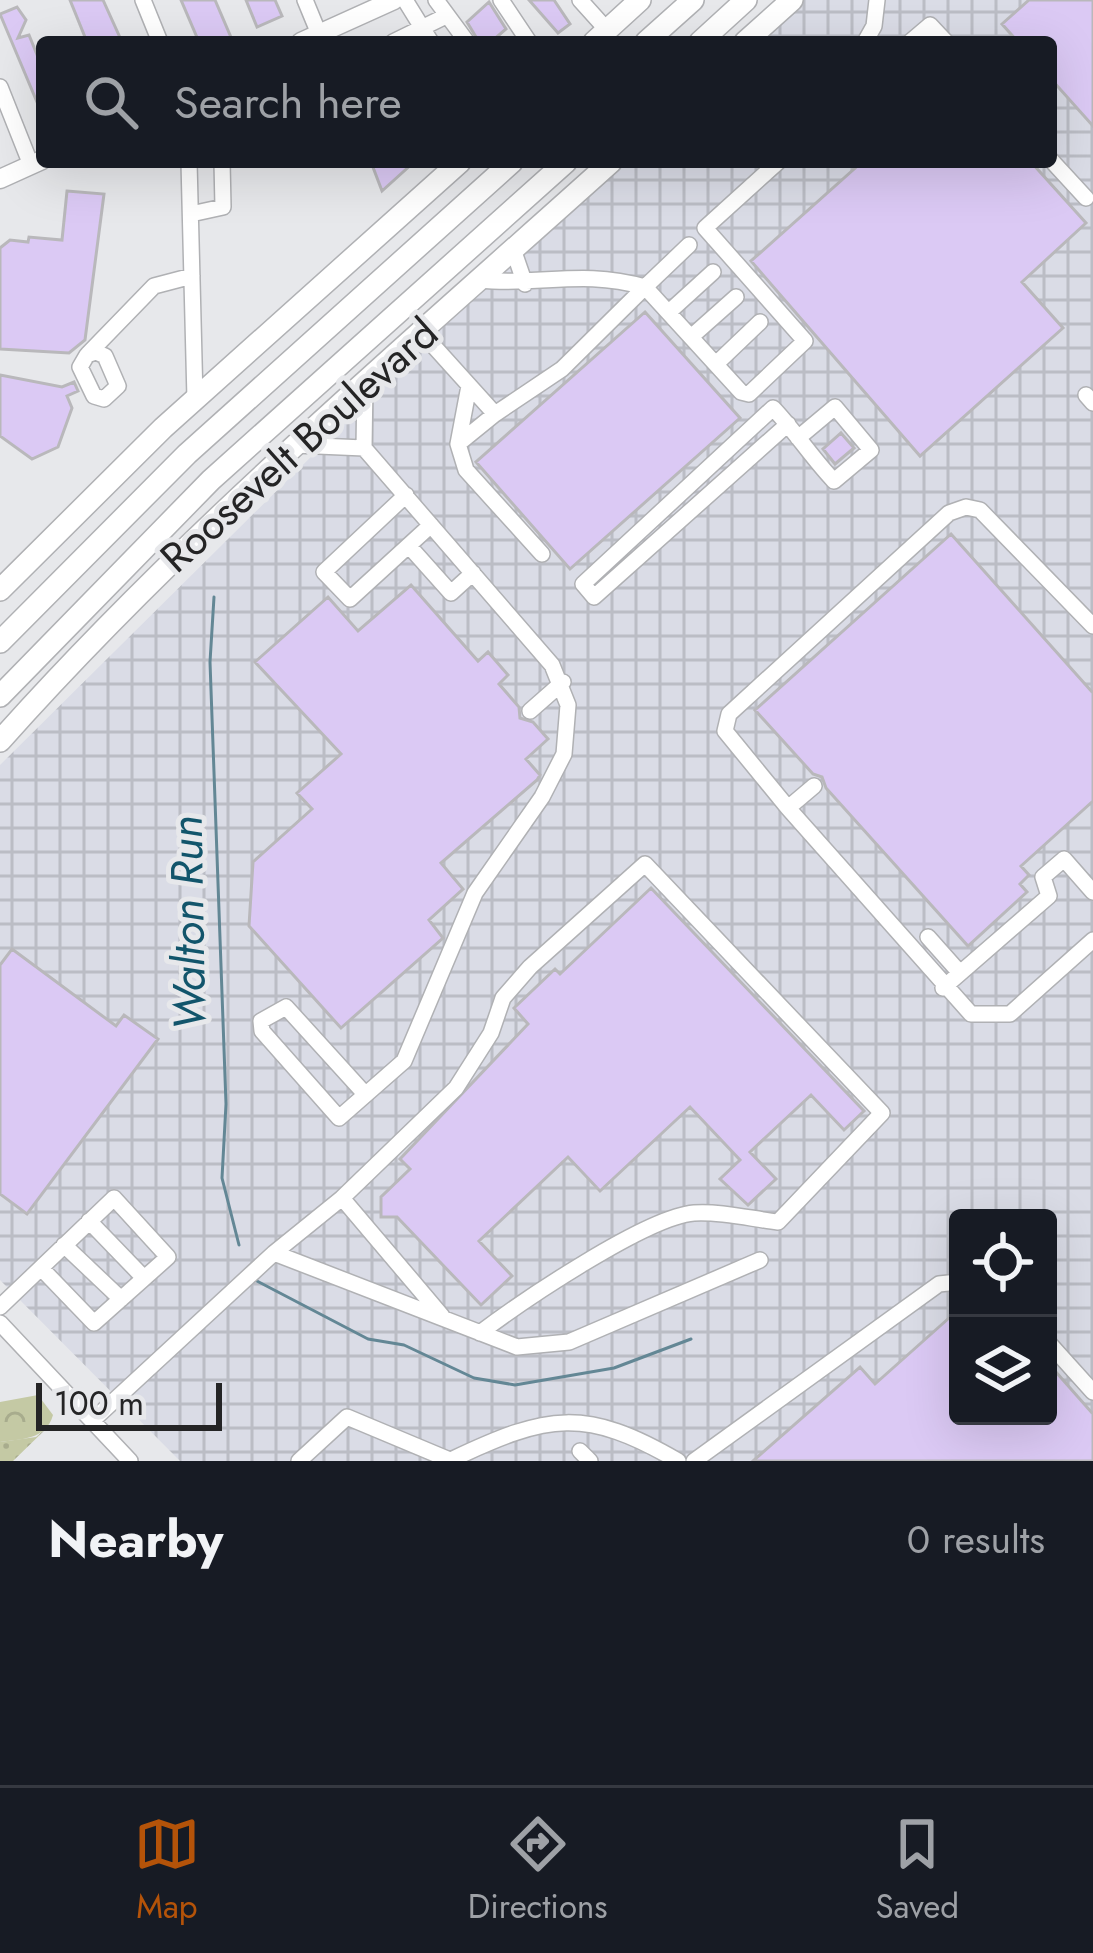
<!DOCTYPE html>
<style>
:root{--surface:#171b24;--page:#20242c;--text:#f1f3f6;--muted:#9ea1a6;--line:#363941;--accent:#b45309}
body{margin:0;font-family:Jost,sans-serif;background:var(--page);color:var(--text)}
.controls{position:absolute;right:36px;bottom:36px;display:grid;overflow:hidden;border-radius:12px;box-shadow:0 12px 48px #0002}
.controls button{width:108px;height:108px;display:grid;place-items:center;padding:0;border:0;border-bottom:3px solid var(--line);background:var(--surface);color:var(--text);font:60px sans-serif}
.scale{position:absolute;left:36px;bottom:30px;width:186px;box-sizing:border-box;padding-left:12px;border:6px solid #242425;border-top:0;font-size:33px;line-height:42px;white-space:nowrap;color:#242425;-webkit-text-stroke:9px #e7e8eb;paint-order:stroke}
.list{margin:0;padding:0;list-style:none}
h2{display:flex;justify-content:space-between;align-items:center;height:156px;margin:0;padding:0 48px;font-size:51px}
h2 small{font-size:39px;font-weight:400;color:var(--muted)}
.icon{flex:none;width:66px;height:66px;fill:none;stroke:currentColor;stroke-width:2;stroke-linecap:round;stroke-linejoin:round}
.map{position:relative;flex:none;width:1093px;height:1461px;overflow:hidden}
.search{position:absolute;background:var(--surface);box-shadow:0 12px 48px #0002;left:36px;right:36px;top:36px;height:132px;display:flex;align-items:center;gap:30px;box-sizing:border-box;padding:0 42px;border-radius:12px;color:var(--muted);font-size:45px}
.sheet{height:324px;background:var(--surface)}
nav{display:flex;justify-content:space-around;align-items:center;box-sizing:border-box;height:168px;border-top:3px solid var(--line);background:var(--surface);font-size:33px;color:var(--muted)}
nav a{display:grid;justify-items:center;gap:6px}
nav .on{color:var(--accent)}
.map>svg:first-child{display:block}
</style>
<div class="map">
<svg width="1093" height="1461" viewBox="0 0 1093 1461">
<defs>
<pattern id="industrial-grid" width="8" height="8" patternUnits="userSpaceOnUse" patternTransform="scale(3)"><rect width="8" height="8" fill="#dadce6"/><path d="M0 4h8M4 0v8" fill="none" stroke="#bbbdc5"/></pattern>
<pattern id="grass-dots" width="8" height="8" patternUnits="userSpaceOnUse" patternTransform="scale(3)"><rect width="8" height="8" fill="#c4c9a4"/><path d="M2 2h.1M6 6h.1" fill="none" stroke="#a8ac8d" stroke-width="1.8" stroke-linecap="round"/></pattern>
<pattern id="forest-crowns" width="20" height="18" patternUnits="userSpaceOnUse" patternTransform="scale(3)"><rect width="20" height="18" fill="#c4c9a4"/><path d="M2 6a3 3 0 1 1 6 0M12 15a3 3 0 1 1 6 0" fill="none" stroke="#a8ac8d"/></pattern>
</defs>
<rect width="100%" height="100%" fill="#e7e8eb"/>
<!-- industrial -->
<path fill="url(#industrial-grid)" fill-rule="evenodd" d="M798 0H1093V1461H180L0 1280V765L325 443 365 382 613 162H1051V42H750ZM958 1218H1048V1416H958Z"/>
<!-- grass -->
<path fill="url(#grass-dots)" d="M50 1425 13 1461H0V1442L36 1437Z"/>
<!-- forest -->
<path fill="url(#forest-crowns)" d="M38 1395 53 1415C46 1440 21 1439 0 1442V1402Z"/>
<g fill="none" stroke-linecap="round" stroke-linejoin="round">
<!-- stream -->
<path stroke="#638795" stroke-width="3" d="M214 597 210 662 226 1104 222 1178 239 1245
M255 1280 368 1339 404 1345 474 1378 515 1385 614 1368 691 1339"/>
</g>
<!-- building -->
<path fill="#dbc9f4" stroke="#b9b8bb" stroke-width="3" d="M70 0H103L122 42H87Z
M181 0H215L233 42H199Z
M246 0H275L282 16 257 27Z
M529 0H554L570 24 558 33Z
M1029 0H1093V126L1051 79V42H1018L1002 24Z
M489 2 506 29 491 42H479L467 22Z
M17 7 26 20 18 38 29 35 42 67V114L0 14Z
M371 162H414L382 191Z
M862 162H1031L1086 223 1022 282 1063 328 920 456 751 261Z
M67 191 104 194 85 340 69 353 0 349V248L10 240 28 242 29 237 62 240Z
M645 312 740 418 570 569 476 462Z
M0 375 62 387 74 382 78 391 67 396 72 408 58 447 32 459 0 436Z
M841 433 854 448 835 464 823 449Z
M951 534 1093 693V801L1021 866 1029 875 1020 884 1027 892 968 946 826 788 822 777 813 774 755 710Z
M411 585 478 661 488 652 508 675 499 684 519 707 520 718 533 722 548 739 526 759 540 775 537 780 441 863 463 889 429 920 443 938 341 1028 249 926 253 862 312 809 297 793 341 754 255 662 328 597 358 631Z
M651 888 864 1111 844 1130 811 1095 750 1152 776 1179 748 1205 720 1179 740 1160 690 1107 600 1191 568 1157 479 1241 512 1276 481 1305 397 1217H381V1197L410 1169 400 1159 528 1024 514 1008 555 969 560 974Z
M12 949 116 1026 124 1015 158 1039 27 1214 0 1194V965Z
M958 1310V1416H1048V1363L1093 1414V1461H753L860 1367 875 1384Z"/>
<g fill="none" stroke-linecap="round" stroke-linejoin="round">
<defs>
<path id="minor" d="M143 0 160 42
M305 0 319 34
M405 0 431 42
M436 0 467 42
M501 0 529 42
M580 0 607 30
M393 42 444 17
M865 42 874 26 877 0
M910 42 930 25 946 42
M0 87 31 165
M1051 160 1086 198
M189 162 195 399
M191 214 223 207 222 162
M689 245 645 287 741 392 749 394 805 341 705 228 778 162
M513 249 525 284
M669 312 713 272
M421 332 495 414 562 369 645 287C581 269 543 286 479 280
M691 337 736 297
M96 352 105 356 118 386 104 399 94 396 80 367 87 355Z
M88 354 154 286 192 276
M716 364 760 322
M365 382 364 448 552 665 568 705 564 754 542 797 475 893 404 1061 339 1118 262 1031 261 1021 286 1007 365 1094
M1086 395 1093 403
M495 414 458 444 466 470 542 554
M788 424 594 597 583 584 773 408C795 431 812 458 834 481L871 450 835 407 798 438
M458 444 469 386
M295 445 364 448
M406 495 324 572 350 599 431 525
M409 546 451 593 473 573
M530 711 563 682
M814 786 788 808 971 1014H1010L1093 940
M788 808 725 731 729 714 949 513 966 507 980 510 1093 626
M928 937 960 973
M943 988 1049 896 1043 877 1064 859 1093 892
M342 1198 456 1088 491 1033 503 998 530 967 645 864 882 1113 778 1222C752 1219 720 1211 694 1213 646 1217 521 1302 480 1333
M89 1221 144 1278
M64 1245 121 1299
M274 1253 342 1198 442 1316
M0 1307 114 1198 168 1257 94 1323 41 1268
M0 1323 130 1461
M1048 1342 1093 1392
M92 1421 274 1253 517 1347 569 1342 760 1260
M580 1451 590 1461
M453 1459C548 1414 585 1407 678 1461
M299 1461 347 1417 452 1461
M694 1461 939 1284 958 1282"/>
<path id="major" d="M301 42 394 0
M0 179 42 160"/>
<path id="highway" d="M594 42 640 0
M646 42 693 0
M700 42 746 0
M745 42 792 0
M0 590 163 428 460 162
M0 642 187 454 512 162
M0 696 211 480 566 162
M0 741C187 531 402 350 611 162"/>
</defs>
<!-- minor casing -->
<use href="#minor" stroke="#b0b1b4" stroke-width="18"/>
<!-- major casing -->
<use href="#major" stroke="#b0b1b4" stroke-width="21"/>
<!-- highway casing -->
<use href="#highway" stroke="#b0b1b4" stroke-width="24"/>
<!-- minor -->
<use href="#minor" stroke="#fff" stroke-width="15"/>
<!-- major -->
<use href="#major" stroke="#fff" stroke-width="18"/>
<!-- highway -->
<use href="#highway" stroke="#fff" stroke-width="21"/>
</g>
<g text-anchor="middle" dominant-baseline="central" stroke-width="10" stroke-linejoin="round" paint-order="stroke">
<!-- street labels -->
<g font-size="42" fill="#242425" stroke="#e7e8eb">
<text transform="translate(299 445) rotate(-42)">Roosevelt Boulevard</text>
</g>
<!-- water labels -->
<g font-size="45" font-style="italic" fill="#12556b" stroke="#e7e8eb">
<text transform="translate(188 923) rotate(-91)">Walton Run</text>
</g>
</g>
</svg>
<div class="controls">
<button><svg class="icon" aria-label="locate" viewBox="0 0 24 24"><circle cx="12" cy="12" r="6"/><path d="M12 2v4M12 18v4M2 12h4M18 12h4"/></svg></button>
<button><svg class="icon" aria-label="layers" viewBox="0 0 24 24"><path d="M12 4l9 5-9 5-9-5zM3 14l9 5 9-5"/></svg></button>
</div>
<div class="scale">100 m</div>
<div class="search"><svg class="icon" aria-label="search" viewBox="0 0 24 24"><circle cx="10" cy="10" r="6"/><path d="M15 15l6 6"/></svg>Search here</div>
</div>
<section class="sheet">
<h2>Nearby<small>0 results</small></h2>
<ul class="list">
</ul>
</section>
<nav>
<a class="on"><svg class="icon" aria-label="map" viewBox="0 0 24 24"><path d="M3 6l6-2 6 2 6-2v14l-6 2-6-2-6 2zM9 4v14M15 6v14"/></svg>Map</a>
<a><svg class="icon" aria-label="directions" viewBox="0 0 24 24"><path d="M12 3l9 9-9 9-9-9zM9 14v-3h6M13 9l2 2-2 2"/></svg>Directions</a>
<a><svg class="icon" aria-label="saved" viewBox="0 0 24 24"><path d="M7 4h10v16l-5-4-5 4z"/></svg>Saved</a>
</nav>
